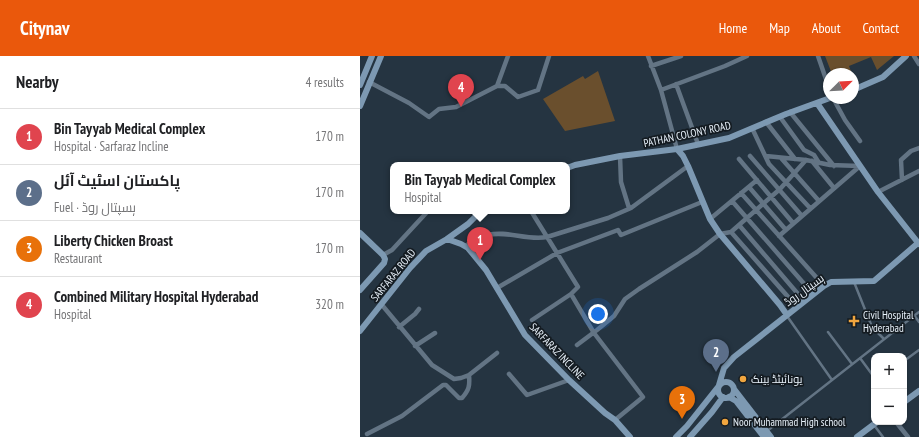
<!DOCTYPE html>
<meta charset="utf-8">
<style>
:root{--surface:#fff;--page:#f2f2f2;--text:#202124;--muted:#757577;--line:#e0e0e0;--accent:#ea580c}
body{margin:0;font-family:"PT Sans Narrow",Cairo,sans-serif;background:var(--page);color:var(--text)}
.controls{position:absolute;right:12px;bottom:12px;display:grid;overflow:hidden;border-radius:8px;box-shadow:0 1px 3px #0004}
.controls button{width:36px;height:36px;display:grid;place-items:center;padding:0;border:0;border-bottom:1px solid var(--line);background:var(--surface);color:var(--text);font:20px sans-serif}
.compass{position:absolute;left:463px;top:12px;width:36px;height:36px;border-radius:50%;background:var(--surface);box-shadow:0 1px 3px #0004;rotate:66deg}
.you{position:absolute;left:238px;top:258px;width:14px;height:14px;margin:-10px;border:3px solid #fff;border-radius:50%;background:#1a73e8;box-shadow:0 0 0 6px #1a73e833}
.badge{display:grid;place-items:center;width:26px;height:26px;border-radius:50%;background:var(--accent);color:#fff;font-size:13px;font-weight:700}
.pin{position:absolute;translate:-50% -33px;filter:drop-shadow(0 1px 2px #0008)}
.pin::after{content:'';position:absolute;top:21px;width:14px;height:12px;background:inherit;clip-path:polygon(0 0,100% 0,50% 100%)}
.popup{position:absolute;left:30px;top:106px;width:180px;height:52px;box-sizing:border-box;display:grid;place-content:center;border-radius:8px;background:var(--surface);filter:drop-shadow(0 1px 3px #0005);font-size:13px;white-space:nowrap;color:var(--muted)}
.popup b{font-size:15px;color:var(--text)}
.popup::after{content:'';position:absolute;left:50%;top:100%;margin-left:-8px;border:8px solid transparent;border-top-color:var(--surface)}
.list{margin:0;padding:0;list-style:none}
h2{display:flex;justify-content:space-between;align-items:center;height:52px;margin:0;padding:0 16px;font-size:17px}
h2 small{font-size:13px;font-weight:400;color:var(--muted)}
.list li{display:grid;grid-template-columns:26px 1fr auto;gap:12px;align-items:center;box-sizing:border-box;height:56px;padding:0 16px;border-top:1px solid var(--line)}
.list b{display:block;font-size:15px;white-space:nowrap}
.list p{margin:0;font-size:13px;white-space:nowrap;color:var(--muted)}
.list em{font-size:13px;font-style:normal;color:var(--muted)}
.map{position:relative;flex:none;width:559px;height:381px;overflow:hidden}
header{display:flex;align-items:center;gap:24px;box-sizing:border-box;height:56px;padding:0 20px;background:var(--accent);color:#fff}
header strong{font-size:19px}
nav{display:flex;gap:22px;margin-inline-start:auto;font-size:14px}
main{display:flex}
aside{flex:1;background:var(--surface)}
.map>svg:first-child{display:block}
</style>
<header>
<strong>Citynav</strong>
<nav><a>Home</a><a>Map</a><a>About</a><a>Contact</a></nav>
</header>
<main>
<aside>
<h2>Nearby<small>4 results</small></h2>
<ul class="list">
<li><span class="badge" style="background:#e0444e">1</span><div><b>Bin Tayyab Medical Complex</b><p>Hospital · Sarfaraz Incline</p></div><em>170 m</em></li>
<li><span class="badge" style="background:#5c6f8a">2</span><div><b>پاکستان اسٹیٹ آئل</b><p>Fuel · ہسپتال روڈ</p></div><em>170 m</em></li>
<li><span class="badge" style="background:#e8710a">3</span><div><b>Liberty Chicken Broast</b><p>Restaurant</p></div><em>170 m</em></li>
<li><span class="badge" style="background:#e0444e">4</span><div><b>Combined Military Hospital Hyderabad</b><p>Hospital</p></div><em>320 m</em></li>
</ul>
</aside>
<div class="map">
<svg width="559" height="381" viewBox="0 0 559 381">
<rect width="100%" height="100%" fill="#253441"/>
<!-- green -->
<path fill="#6a4f2d" d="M465 0H534L517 14 511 1 489 10 492 18H472Z
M238 15 255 65 205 75 183 43 223 20 225 23Z"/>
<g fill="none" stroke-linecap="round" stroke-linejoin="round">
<!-- lane -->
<path stroke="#637484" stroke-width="2.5" d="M494 226 512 271 524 283
M554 259 559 266
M427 260 472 324
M468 276 492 308
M500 302 514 321
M544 305 559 294
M514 369 523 381
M407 375 559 256"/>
<!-- street -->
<path stroke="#637484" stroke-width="4.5" d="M148 0 137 30H145L158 41 178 34 189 0
M288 0 301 34 317 93
M458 0 469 32
M554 0 559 8
M291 10 321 0
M9 26 49 47 69 61 79 53 96 51 137 30
M316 28 338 88
M301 34 365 10 387 0
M473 42 485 64 500 85
M430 56 474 110
M420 61 444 94 454 99 459 107
M406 66 435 103
M392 72 409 108 450 152
M260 100 261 126 269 152
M390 100 442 160
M406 100 446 104 470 109 500 110
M421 102 459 145
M379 103 433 167
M452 105 474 132
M542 124 541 104 551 95 559 92
M389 131 426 174
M518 136 559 115
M381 137 464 230
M372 145 453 238
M171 155 218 231 211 238
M350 163 397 124
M379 169 444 245
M371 176 437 251
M419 180 500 110
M105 190C112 186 120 181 128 179 147 174 167 185 187 181L248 162 271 152 328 110
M23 199 32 194 68 155
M137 232 197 197 258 174 261 179 342 146
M22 249 72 309 94 323 101 322 109 319 137 297
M172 264 211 238 234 277 283 341 255 364
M39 271 55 258 59 253
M217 289 237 274 254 260 265 243 279 233 337 196 360 178 371 176 420 133 446 104
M55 290 75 277
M149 318 167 339 209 324
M536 366 548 381
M7 378 42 360 83 329H86L99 342H102C109 334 110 330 109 319"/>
<!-- secondary -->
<path stroke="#7d99b2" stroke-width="6" d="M0 29 12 0
M493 34 523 21 546 0
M457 47 518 136 559 188
M0 50 21 0
M317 93 323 100 328 110 350 163 360 178 420 249 427 259
M207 112 215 109 260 100 317 93 369 82 426 58 470 42
M0 177 23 199 25 203 24 207 0 234
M87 183 101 188 108 192 126 214 165 279 209 324 245 357 255 364 270 381
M0 275 50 212 66 195 87 183 108 168 121 155
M358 334a8 8 0 1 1 16 0a8 8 0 1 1-16 0Z
M359 329 364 312 374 301 464 230 471 226 514 225 558 187
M374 333 411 381
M369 341 376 345 404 381
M544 346 559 335
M316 381 327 370 358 331
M330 381 352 356 363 341
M497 381 517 366"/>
</g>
<!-- markers -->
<g fill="#f1a63f" stroke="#141b21" stroke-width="1.5">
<path d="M492 259h4v4h4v4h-4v4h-4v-4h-4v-4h4z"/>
<circle cx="383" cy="323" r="4"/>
<circle cx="365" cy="366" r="4"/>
</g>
<g text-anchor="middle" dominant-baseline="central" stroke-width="3.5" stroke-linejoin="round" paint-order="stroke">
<!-- street labels -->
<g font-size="11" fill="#e8f1fa" stroke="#141b21">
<text transform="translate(327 78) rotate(-12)">PATHAN COLONY ROAD</text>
<text transform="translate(33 219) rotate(-51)">SARFARAZ ROAD</text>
<text transform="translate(444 234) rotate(-36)">ہسپتال روڈ</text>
<text transform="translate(197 295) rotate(46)">SARFARAZ INCLINE</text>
</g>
<!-- poi labels -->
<g font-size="11" fill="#e8f1fa" stroke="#141b21" text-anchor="start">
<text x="503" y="259">Civil Hospital<tspan x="503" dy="13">Hyderabad</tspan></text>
<text x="391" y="323">یونائیٹڈ بینک</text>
<text x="373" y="366">Noor Muhammad High school</text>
</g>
</g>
</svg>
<div class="controls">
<button>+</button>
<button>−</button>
</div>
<svg class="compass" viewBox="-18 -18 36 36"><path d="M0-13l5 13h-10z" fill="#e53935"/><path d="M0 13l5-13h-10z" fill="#757577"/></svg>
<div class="you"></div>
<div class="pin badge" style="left:120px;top:204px;background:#e0444e">1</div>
<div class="popup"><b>Bin Tayyab Medical Complex</b>Hospital</div>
<div class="pin badge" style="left:356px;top:316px;background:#5c6f8a">2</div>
<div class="pin badge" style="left:322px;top:363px;background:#e8710a">3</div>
<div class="pin badge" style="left:101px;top:51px;background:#e0444e">4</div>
</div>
</main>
